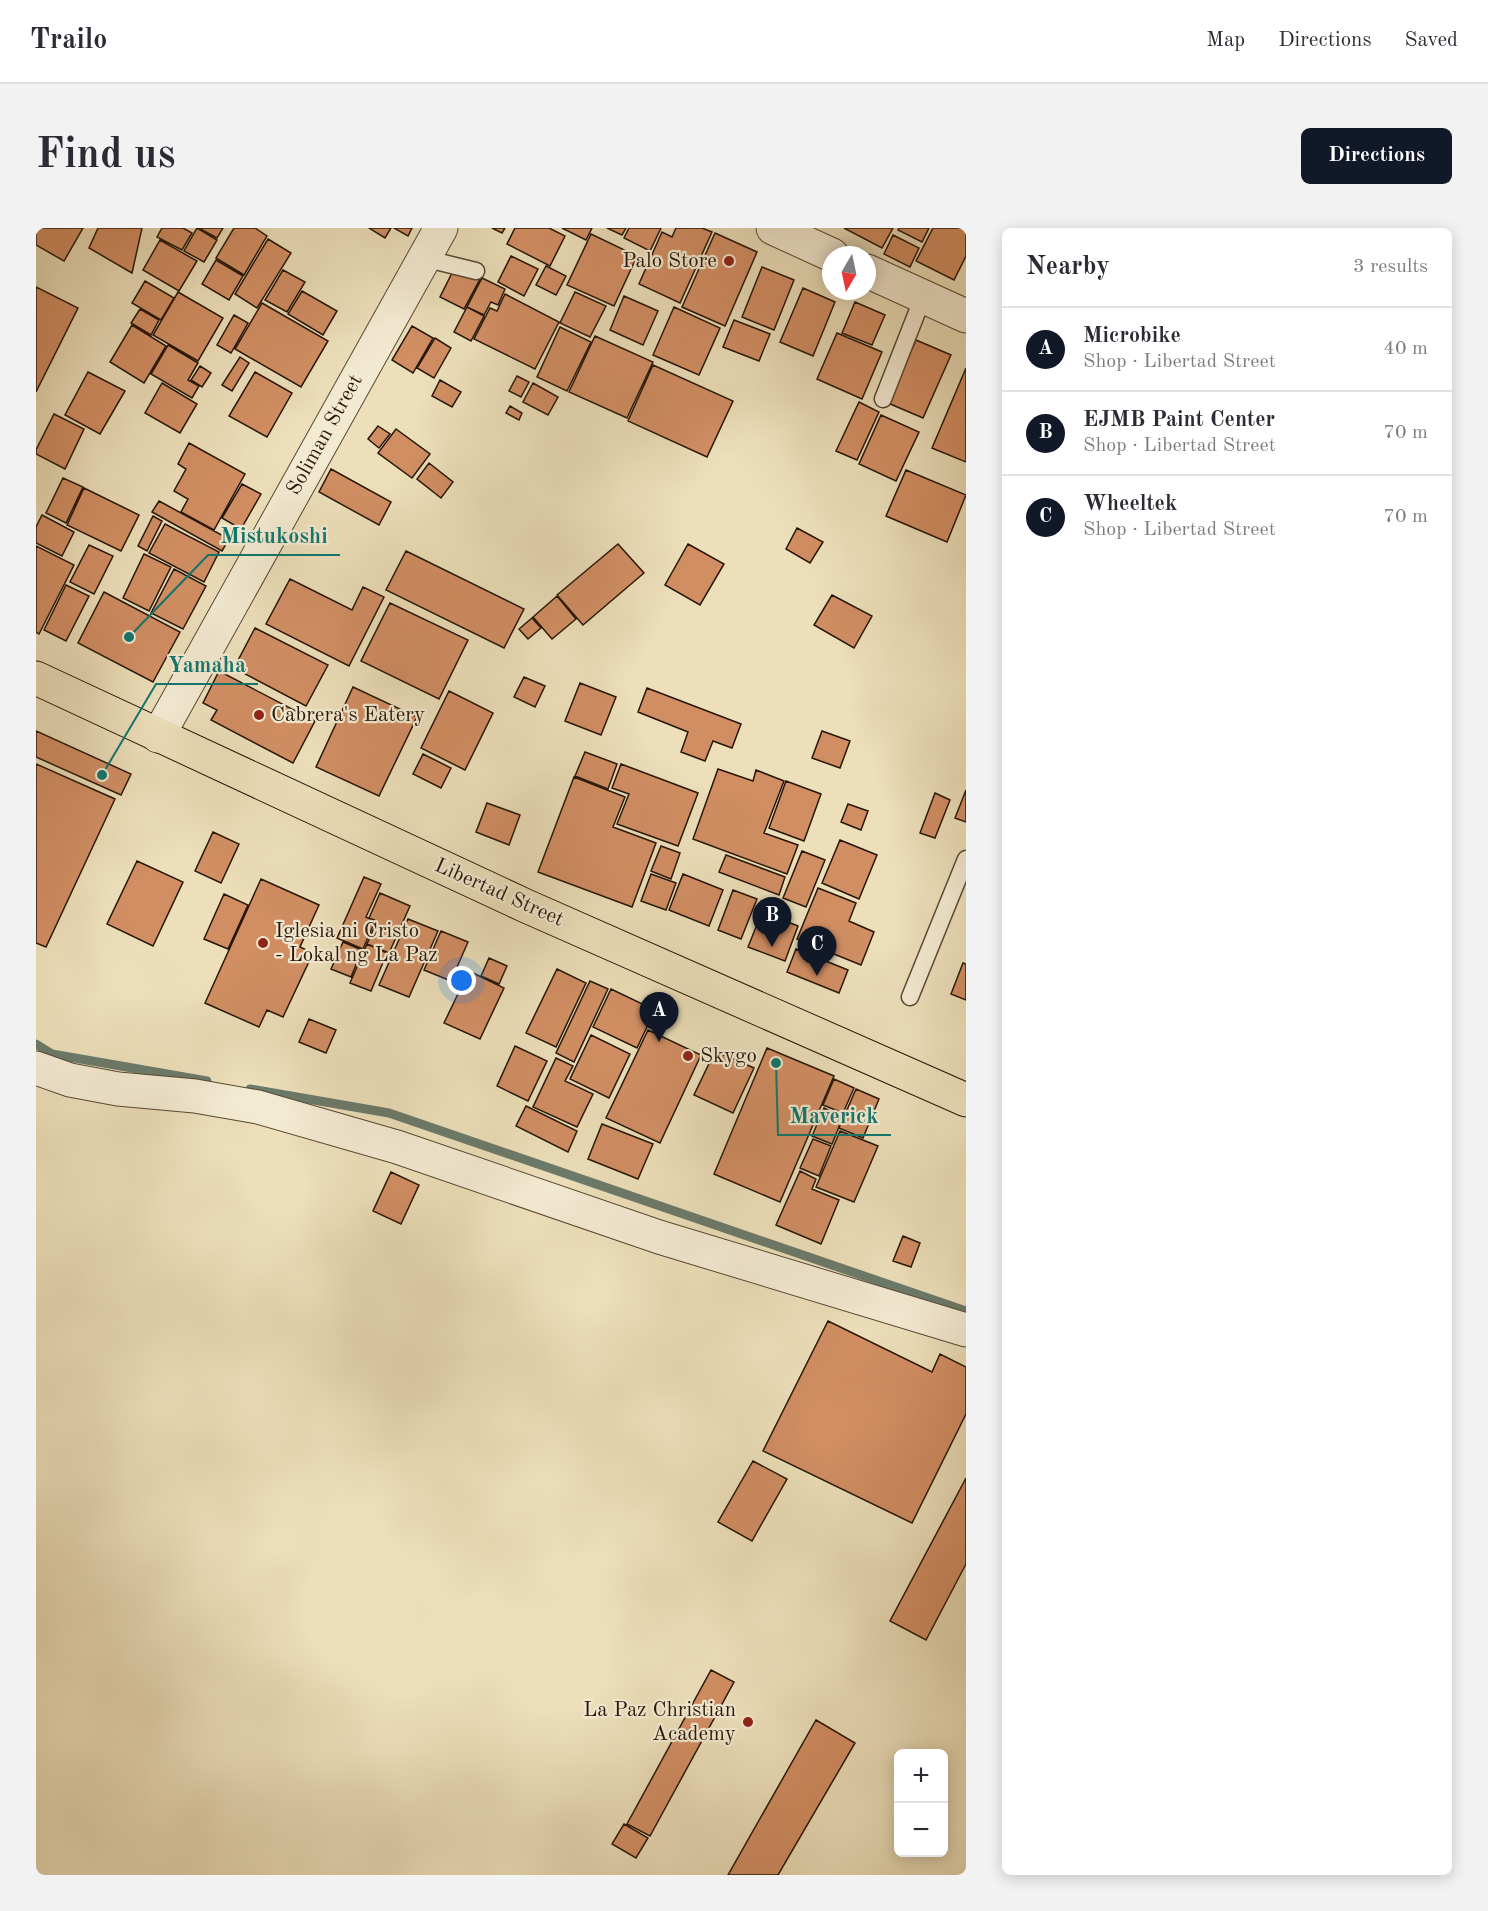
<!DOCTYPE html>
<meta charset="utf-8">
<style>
:root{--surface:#fff;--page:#f2f2f3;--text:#2b2b33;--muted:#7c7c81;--line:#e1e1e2;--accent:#111827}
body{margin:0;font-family:"Old Standard TT",serif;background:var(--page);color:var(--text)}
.controls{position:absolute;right:18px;bottom:18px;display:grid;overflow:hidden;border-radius:9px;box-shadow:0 3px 15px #0003}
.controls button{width:54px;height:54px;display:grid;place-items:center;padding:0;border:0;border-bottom:2px solid var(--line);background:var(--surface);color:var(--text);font:30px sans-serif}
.compass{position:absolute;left:786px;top:18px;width:54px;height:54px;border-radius:50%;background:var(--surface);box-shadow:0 3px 15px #0003;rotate:189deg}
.you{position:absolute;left:426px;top:753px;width:21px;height:21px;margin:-15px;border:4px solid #fff;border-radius:50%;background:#1a73e8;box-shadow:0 0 0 9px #1a73e833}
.badge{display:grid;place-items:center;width:39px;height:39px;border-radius:50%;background:var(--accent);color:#fff;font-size:20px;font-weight:700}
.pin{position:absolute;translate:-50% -50px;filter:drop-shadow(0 2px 3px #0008)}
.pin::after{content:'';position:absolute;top:32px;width:21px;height:18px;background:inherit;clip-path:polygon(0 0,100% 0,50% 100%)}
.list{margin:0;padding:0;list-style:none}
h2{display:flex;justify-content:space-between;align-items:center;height:78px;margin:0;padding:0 24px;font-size:26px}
h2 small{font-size:20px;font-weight:400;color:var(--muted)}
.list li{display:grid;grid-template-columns:39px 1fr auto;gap:18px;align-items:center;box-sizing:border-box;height:84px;padding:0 24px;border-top:2px solid var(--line)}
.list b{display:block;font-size:22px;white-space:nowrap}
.list p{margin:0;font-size:20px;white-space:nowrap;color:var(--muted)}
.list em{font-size:20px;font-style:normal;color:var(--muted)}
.map{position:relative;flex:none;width:930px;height:1647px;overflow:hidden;border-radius:9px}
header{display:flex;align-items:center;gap:36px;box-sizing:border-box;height:84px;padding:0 30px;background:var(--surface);border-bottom:2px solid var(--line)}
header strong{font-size:28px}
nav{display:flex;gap:33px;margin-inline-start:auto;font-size:21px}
.intro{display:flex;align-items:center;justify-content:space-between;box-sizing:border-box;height:144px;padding:0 36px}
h1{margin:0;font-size:42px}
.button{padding:15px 27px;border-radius:9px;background:var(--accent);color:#fff;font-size:21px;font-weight:700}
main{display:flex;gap:36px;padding:0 36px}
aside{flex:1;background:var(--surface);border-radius:9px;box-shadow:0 3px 15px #0003}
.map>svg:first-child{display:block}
</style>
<header>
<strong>Trailo</strong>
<nav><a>Map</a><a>Directions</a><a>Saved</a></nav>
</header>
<div class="intro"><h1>Find us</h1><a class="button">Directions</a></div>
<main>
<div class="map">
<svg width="930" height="1647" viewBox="0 0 930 1647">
<rect width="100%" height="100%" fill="#ecdfba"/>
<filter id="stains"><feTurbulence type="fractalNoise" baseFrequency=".00333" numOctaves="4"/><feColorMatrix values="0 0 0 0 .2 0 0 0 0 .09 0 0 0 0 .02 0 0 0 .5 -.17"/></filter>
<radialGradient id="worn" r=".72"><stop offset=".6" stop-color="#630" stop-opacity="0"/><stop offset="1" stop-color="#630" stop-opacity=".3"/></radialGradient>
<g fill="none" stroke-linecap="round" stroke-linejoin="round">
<!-- stream -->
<path stroke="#6b7a6a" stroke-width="9" d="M0 816 16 826 171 853
M214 861 353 885 930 1083"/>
</g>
<!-- building -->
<path fill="#d18e63" stroke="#271608" stroke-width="1.5" d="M0 0H47L28 33 0 17Z
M62 0H106L96 45 53 20Z
M126 0H147L156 5 146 22 121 9Z
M161 0 181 12 168 34 148 23Z
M163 0H187L181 10Z
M198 0H219L231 8 208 47 180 30Z
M333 0H355L349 10Z
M358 0H376L372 8Z
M456 0H469L466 5Z
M479 0H513L529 8 514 38 471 16Z
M526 0H556L550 12Z
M571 0H590L586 7Z
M593 0H625L614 23 588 10Z
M640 0H666L676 4 644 75 603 56 626 4 636 9Z
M808 0H857L846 20Z
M863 0H893L886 14 862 2Z
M897 0H930V28L918 52 880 33Z
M679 5 721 24 689 98 646 79Z
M555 6 601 28 578 78 531 57Z
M857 7 883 20 874 39 848 26Z
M232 11 255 25 221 80 199 66Z
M124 12 161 33 143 63 107 42Z
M475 28 502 41 488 68 462 54Z
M180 32 207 48 193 72 166 56Z
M510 38 530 48 520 67 500 57Z
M419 39 444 51 428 81 404 69Z
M726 39 758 52 738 102 706 89Z
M247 42 269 54 251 84 229 72Z
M446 50 469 61 462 77 455 74 448 87 431 79Z
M109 53 138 70 125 92 96 75Z
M0 59 42 80 0 164Z
M767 60 799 74 777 128 744 114Z
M266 63 301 83 287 107 252 86Z
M142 64 187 90 162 133 117 107Z
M539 64 570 78 554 109 524 95Z
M469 66 523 94 499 141 438 111 454 80 461 83Z
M588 68 622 83 607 117 574 102Z
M819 74 849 87 836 117 806 105Z
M226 75 292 113 265 159 199 121Z
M431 79 448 88 435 113 418 104Z
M638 79 684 100 663 147 617 127Z
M104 81 123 92 115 107 95 95Z
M198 87 212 95 195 125 181 117Z
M698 92 734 106 723 133 687 119Z
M96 97 130 118 108 155 74 134Z
M376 98 397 110 377 145 356 132Z
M524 99 555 114 531 163 501 149Z
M801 105 846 124 826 171 781 151Z
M559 108 617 134 591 190 533 164Z
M399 110 415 120 398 150 381 140Z
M880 112 915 127 887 190 852 175Z
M132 117 162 135 152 152 163 158 156 170 115 146Z
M204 129 213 135 196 163 186 157Z
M617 137 697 173 671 229 592 193Z
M164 138 175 145 166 159 155 152Z
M930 140V234L896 220Z
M52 144 89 163 64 206 29 187Z
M219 144 256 165 231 209 193 188Z
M481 148 493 154 485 169 473 163Z
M404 152 425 164 416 179 396 168Z
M126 155 161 176 144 205 109 185Z
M497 155 522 169 512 187 487 174Z
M823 174 843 184 821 232 800 223Z
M474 178 486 185 483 192 470 185Z
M18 186 48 201 29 241 0 226V222Z
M845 187 883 204 860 253 823 236Z
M342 198 354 206 343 220 332 211Z
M360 201 394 226 376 250 342 225Z
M153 215 209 246 178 302 145 284 152 271 138 263 150 241 142 236Z
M393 235 417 254 405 270 381 251Z
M295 241 355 274 343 297 283 264Z
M870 242 930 267 911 314 850 288Z
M27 250 47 259 30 295 10 285Z
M206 256 225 266 205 301 186 290Z
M48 260 103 287 85 323 31 297Z
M123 273 193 311 186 323 116 284Z
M6 287 38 304 26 328 0 315V299Z
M117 288 126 293 111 323 102 318Z
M129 296 183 324 168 354 113 325Z
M761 300 787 314 774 335 750 321Z
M582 316 608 345 547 397 521 367Z
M652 316 688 336 664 377 629 357Z
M53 317 77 328 58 366 34 354Z
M0 318 38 337 3 406 0 404Z
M370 323 488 381 468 420 350 362Z
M108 326 135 339 113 383 87 370Z
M138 341 170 358 147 401 115 385Z
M254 351 316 382 327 359 348 369 313 438 230 396Z
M30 357 53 368 30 413 8 402Z
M68 364 144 404 117 454 42 415Z
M796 367 836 388 818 420 778 397Z
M521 368 540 391 516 411 497 389Z
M354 375 432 412 403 471 325 433Z
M496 390 505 400 492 411 483 401Z
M219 400 292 437 270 478 198 440Z
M183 443 279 493 257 535 175 492 181 482 167 475Z
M488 449 509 458 499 479 478 469Z
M544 455 580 469 565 507 529 493Z
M317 459 381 489 343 568 280 539Z
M611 460 705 496 696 520 677 513 669 533 645 524 652 504 602 484Z
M413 463 457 485 429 542 385 520Z
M0 503 95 546 85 567 0 529Z
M786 503 814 513 804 540 776 530Z
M549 524 581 536 572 561 539 548Z
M387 526 415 540 405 560 377 546Z
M0 536 79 571 10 719 0 715Z
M585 536 662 565 642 618 581 596 593 566 576 560Z
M682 541 717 553 720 542 748 553 728 605 762 617 751 646 657 611Z
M538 549 589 569 577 599 620 615 596 679 502 644Z
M750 553 785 566 768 613 733 600Z
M930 562V594L919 590Z
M899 565 914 572 899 610 884 605Z
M451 575 484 587 473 617 440 604Z
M812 576 832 583 825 602 805 594Z
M177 604 203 616 185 655 159 643Z
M804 612 841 627 823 671 786 655Z
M625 618 644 625 635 651 615 643Z
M766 623 789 632 770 679 747 670Z
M690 627 749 649 743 667 683 644Z
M101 633 147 654 117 718 71 696Z
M615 646 640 655 630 682 605 673Z
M647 646 687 662 673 698 633 682Z
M328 649 345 656 330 689 339 693 327 721 301 710Z
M225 651 283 677 264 719 277 725 247 789 231 782 223 799 169 775Z
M782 660 820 675 813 693 838 704 825 737 761 711Z
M697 662 721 671 705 711 682 702Z
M344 665 374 678 353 725 331 716 341 693 333 690Z
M188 666 212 677 192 721 168 711Z
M726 684 762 698 749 733 712 719Z
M372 691 402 703 373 769 343 757Z
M405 703 432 714 415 753 388 742Z
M307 714 326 722 315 749 295 741Z
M331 716 351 725 335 763 314 755Z
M760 721 812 742 803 765 751 744Z
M453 730 471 738 463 756 445 748Z
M927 735 930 736V772L915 766Z
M521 741 550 755 520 819 490 805Z
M433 743 468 760 444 811 408 795Z
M554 753 572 761 538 834 520 825Z
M575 761 619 782 601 820 557 799Z
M273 791 300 802 290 825 263 814Z
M612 802 665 827 624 915 570 890Z
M555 807 594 826 573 870 534 851Z
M479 818 511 833 492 873 461 858Z
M731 820 798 848 744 974 678 946Z
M679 823 718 840 697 885 658 867Z
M520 830 537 838 529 853 557 866 541 899 497 879Z
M798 851 818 860 807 885 787 877Z
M820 861 843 871 827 910 803 900Z
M490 878 541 903 532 924 480 898Z
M788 880 807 889 796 916 776 908Z
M566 896 617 916 602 951 552 931Z
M804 903 842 918 818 974 780 959Z
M777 911 795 918 783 948 764 940Z
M764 943 780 951 776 961 803 972 785 1016 740 997Z
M355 944 383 957 365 996 337 983Z
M867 1008 884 1015 875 1039 857 1033Z
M792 1093 896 1144 904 1126 930 1139V1186L876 1295 727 1223Z
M717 1233 751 1251 716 1313 682 1294Z
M930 1250V1336L890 1412 854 1393Z
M675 1442 698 1454 614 1608 591 1596Z
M780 1492 819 1515 742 1647H692Z
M588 1596 612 1610 600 1630 576 1616Z"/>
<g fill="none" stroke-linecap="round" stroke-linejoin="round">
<defs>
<path id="service" d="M387 30 440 43
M847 171 887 69
M874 769 930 631"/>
<path id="minor" d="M737 0 796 27
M831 43 930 88
M122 508 405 0
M0 840 34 852 82 861 159 868 222 879 361 919 623 1009 930 1102"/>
<path id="trunk" d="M0 450 490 678 930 872"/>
</defs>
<!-- service casing -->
<use href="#service" stroke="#584834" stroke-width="19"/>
<!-- minor casing -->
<use href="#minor" stroke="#584834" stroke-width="35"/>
<!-- trunk casing -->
<use href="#trunk" stroke="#271608" stroke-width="35"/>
<!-- service -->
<use href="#service" stroke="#f3ead2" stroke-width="16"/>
<!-- minor -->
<use href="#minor" stroke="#f3ead2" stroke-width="33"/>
<!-- trunk -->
<use href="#trunk" stroke="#ecdfba" stroke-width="33"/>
</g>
<!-- markers -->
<g fill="#8f2418" stroke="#f3ead2" stroke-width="2">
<circle cx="693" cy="33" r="6"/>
<circle cx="223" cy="487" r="6"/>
<circle cx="227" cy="715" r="6"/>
<circle cx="652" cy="828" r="6"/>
<circle cx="712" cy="1494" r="6"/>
</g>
<g text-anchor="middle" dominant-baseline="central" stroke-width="4.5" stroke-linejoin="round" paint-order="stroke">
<!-- poi labels -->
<g font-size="21" fill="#271608" stroke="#f3ead2" text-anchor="start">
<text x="681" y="33" text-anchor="end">Palo Store</text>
<text x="235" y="487">Cabrera's Eatery</text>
<text x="239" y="703">Iglesia ni Cristo<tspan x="239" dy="24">- Lokal ng La Paz</tspan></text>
<text x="664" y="828">Skygo</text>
<text x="700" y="1482" text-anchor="end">La Paz Christian<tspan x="700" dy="24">Academy</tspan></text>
</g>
<!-- street labels -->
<g font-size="21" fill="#271608" stroke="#f3ead2">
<text transform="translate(289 207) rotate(-61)">Soliman Street</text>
<text transform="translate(463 665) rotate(24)">Libertad Street</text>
</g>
</g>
<!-- callouts -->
<path fill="none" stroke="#0f766e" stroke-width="2" d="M93 409L172 327H304M66 547L120 456H222M740 835L742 907H855"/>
<g fill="#0f766e" stroke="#f3ead2" stroke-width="2">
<circle cx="93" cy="409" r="6"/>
<circle cx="66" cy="547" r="6"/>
<circle cx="740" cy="835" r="6"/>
</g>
<g font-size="22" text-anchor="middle" font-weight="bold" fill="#0f766e" stroke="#f3ead2" stroke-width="4.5" stroke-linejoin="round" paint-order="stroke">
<text x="238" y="315">Mistukoshi</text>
<text x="171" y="444">Yamaha</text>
<text x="798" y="895">Maverick</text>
</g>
<rect width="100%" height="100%" filter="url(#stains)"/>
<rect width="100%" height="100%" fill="url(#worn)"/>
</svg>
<div class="controls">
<button>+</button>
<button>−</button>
</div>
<svg class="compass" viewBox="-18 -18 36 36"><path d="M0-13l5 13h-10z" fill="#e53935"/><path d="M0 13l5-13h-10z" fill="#7c7c81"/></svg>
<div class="you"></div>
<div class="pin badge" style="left:623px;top:814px">A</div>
<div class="pin badge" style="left:736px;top:719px">B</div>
<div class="pin badge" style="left:781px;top:748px">C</div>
</div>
<aside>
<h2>Nearby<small>3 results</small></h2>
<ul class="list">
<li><span class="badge">A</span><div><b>Microbike</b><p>Shop · Libertad Street</p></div><em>40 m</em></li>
<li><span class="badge">B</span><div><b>EJMB Paint Center</b><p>Shop · Libertad Street</p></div><em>70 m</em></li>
<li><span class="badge">C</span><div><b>Wheeltek</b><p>Shop · Libertad Street</p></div><em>70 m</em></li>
</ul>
</aside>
</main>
